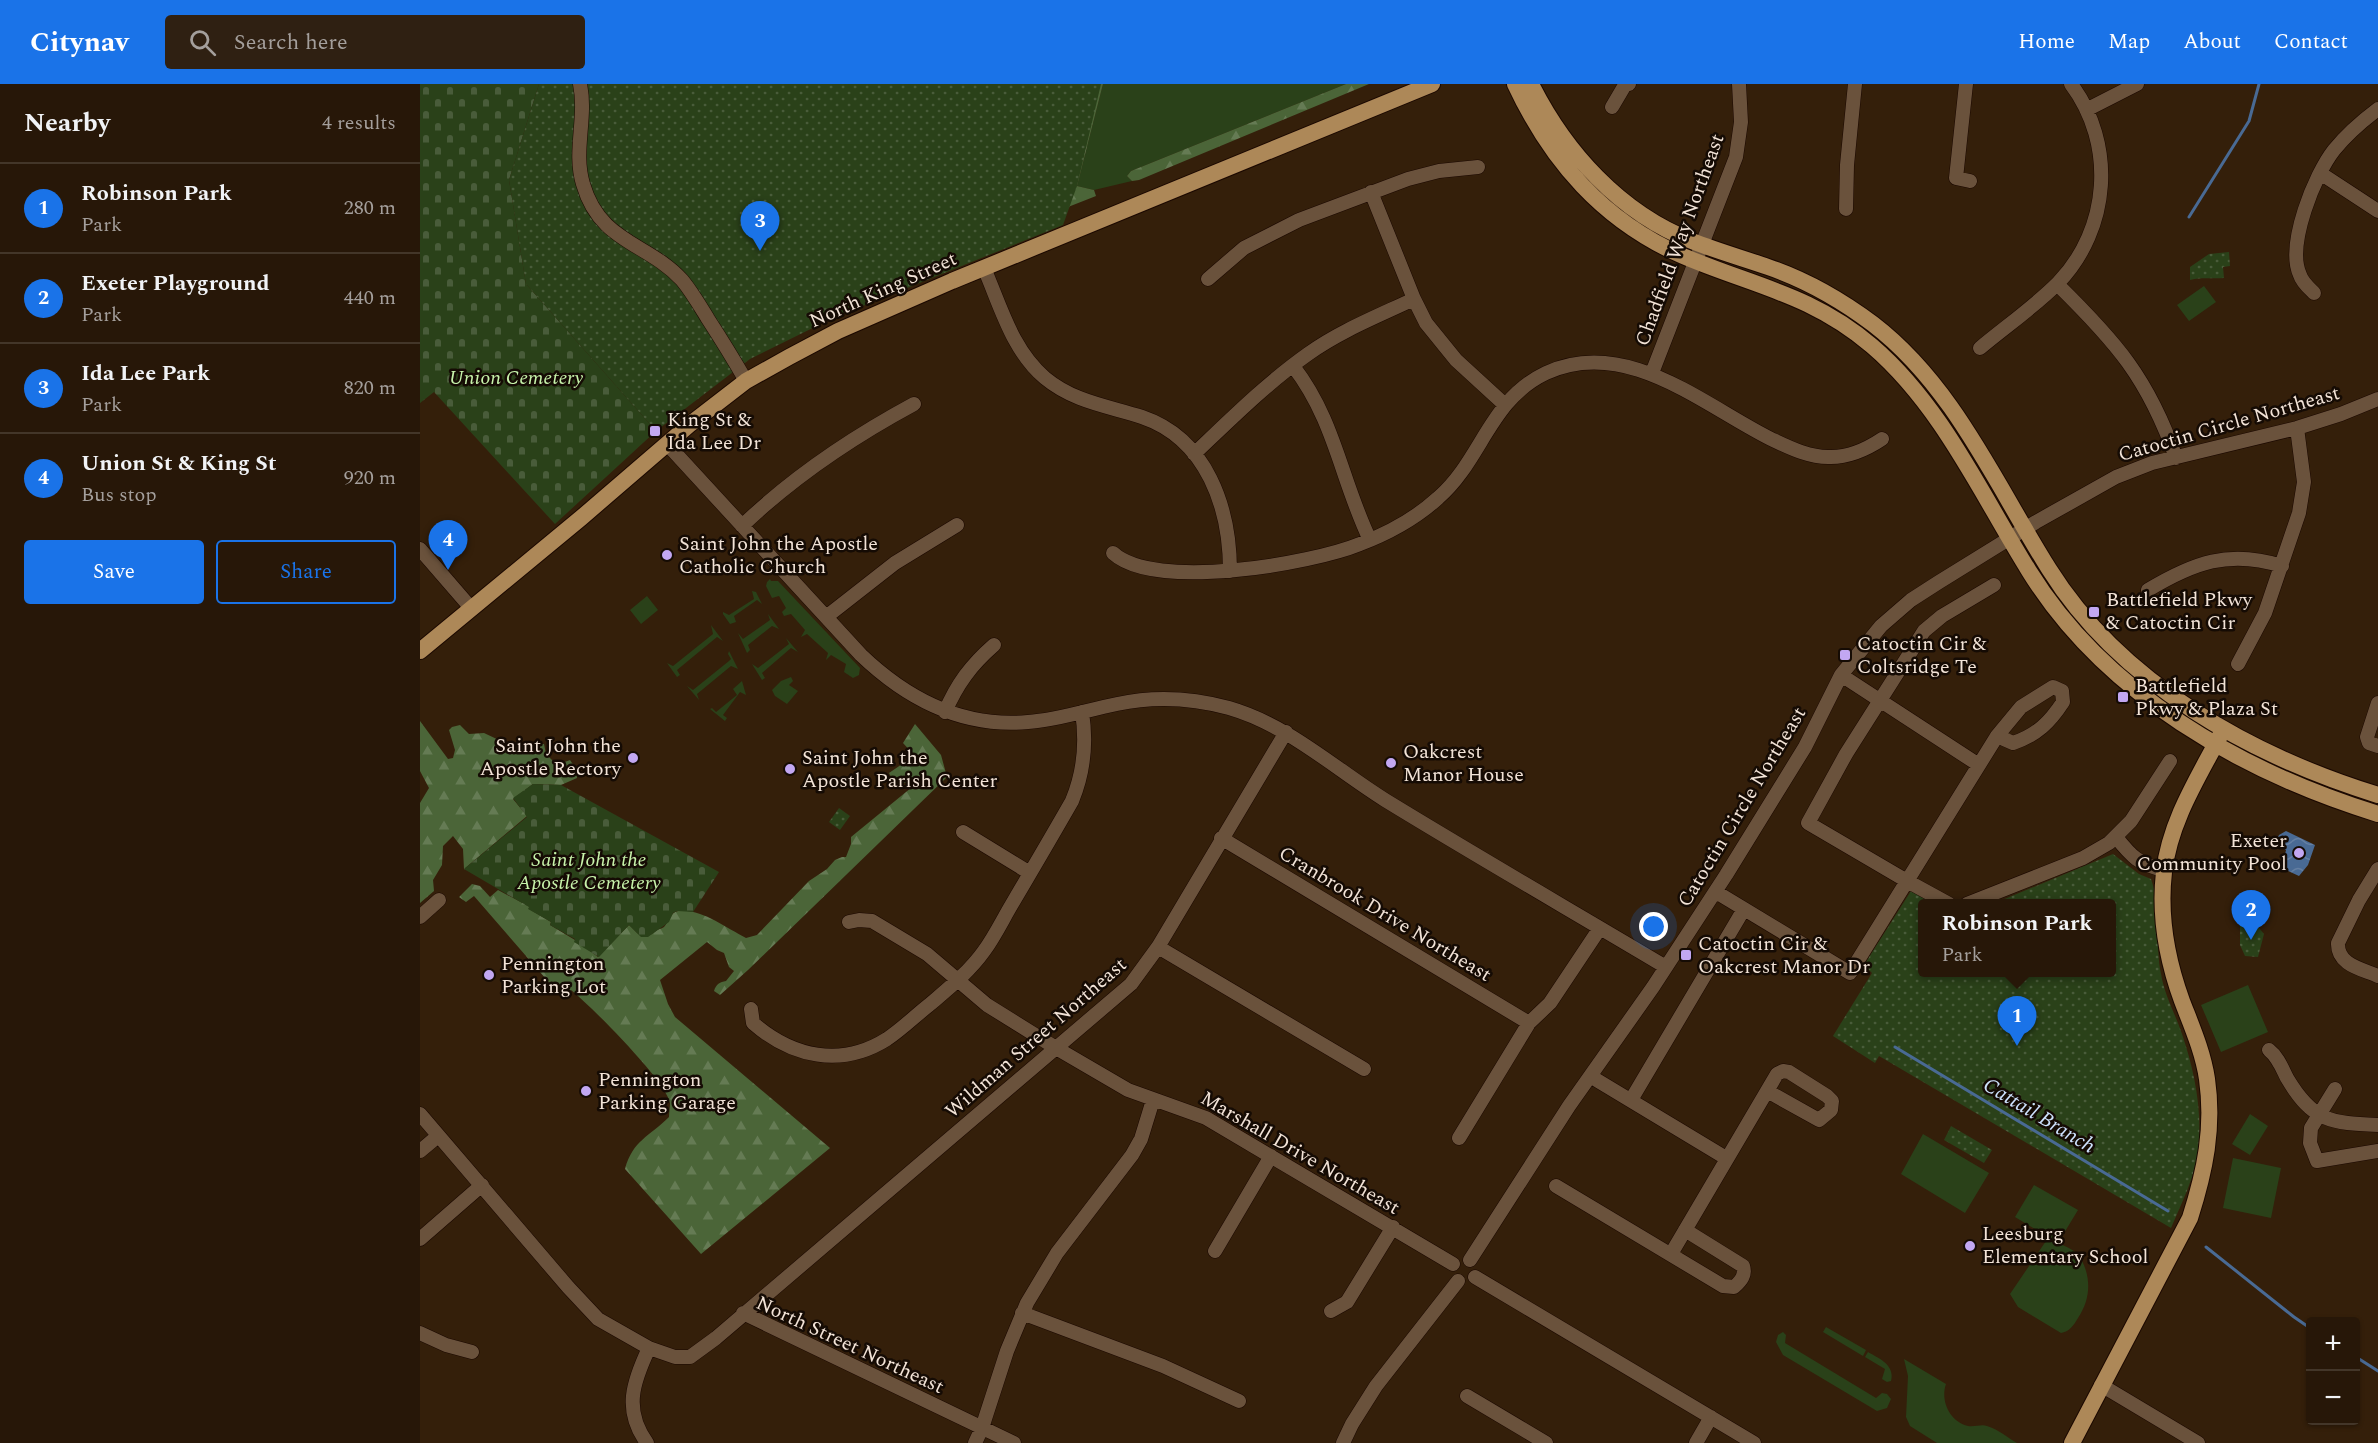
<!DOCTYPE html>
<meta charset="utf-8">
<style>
:root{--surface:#271708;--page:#2f2012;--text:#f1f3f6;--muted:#a49f9c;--line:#433629;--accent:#1a73e8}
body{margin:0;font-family:Spectral,serif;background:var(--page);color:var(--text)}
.controls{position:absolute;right:18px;bottom:18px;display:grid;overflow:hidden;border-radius:6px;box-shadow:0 2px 4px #0004}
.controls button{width:54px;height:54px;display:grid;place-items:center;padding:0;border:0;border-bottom:2px solid var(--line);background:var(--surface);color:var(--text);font:30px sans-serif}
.you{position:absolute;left:1234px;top:843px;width:21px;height:21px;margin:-15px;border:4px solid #fff;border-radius:50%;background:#1a73e8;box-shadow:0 0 0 9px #1a73e833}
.badge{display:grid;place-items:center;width:39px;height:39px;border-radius:50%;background:var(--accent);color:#fff;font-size:20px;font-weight:700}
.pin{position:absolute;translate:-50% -50px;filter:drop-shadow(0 2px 3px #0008)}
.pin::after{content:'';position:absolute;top:32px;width:21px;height:18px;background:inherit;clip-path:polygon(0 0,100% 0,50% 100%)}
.popup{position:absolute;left:1498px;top:815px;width:198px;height:78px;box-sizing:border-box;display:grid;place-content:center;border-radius:6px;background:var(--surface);filter:drop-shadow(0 2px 4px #0005);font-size:20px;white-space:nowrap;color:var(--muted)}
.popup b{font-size:22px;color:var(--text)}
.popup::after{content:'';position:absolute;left:50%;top:100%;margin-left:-12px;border:12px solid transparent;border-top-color:var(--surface)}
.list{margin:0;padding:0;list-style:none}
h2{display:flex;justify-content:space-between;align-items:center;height:78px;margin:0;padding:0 24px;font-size:26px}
h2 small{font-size:20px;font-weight:400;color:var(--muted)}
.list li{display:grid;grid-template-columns:39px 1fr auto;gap:18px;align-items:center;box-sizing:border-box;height:90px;padding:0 24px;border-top:2px solid var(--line)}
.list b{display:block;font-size:22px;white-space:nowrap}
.list p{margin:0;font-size:20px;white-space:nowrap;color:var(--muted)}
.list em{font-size:20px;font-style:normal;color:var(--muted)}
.actions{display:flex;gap:12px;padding:18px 24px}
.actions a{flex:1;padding:14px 0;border:2px solid var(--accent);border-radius:6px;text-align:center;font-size:21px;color:var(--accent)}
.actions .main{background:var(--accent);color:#fff}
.icon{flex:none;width:33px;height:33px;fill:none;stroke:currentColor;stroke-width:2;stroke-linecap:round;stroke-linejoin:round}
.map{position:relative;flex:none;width:1958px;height:1359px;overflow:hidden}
header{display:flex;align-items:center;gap:36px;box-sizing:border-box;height:84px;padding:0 30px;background:var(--accent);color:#fff}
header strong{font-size:28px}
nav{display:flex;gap:33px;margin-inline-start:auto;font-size:21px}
.search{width:420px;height:54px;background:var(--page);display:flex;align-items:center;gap:15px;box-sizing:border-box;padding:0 21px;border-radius:6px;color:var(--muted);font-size:22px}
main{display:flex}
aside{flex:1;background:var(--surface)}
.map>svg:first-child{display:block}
</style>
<header>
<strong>Citynav</strong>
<div class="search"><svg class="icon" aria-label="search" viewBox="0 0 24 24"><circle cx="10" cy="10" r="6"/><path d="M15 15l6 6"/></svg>Search here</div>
<nav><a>Home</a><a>Map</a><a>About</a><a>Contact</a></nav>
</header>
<main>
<aside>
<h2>Nearby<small>4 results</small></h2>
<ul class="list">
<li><span class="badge">1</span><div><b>Robinson Park</b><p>Park</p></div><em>280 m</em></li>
<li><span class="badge">2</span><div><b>Exeter Playground</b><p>Park</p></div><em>440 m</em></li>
<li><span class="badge">3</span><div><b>Ida Lee Park</b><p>Park</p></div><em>820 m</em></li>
<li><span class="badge">4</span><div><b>Union St &amp; King St</b><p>Bus stop</p></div><em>920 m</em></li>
</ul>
<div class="actions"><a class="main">Save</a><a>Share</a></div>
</aside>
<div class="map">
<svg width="1958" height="1359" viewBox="0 0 1958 1359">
<defs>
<pattern id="forest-firs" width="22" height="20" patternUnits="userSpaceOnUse" patternTransform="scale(1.5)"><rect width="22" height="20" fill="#4b6538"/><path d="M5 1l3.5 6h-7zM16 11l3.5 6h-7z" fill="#657b54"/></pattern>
<pattern id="cemetery-stones" width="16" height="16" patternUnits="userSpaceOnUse" patternTransform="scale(1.5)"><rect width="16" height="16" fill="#2a4119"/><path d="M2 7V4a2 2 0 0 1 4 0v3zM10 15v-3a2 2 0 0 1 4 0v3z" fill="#495c3a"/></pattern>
<pattern id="park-dots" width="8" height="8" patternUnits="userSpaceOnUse" patternTransform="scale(1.5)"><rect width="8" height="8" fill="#2a4119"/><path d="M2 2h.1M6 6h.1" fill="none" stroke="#495c3a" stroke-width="1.8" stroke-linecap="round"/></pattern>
<pattern id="water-waves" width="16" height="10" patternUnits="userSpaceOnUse" patternTransform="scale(1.5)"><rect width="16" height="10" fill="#496a94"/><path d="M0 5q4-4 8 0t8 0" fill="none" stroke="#647fa2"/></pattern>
</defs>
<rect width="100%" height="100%" fill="#341f0a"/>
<!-- grass -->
<path fill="#2a4119" d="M683 0H926L711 87 707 92 712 97 674 106 657 102Z
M1784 202 1796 218 1769 237 1757 221Z
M350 495 351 497H358L440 584 439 591 433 594 424 588 426 580 411 571 406 576 408 569 387 550 381 553 385 546 371 530 364 532 362 528 366 524 359 512 352 514 346 502 347 498Z
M332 507 336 508 342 520 337 516 314 532 316 538 310 540 303 530V528L309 531 334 515Z
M227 512 238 526 221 540 210 526Z
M348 530 359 545 352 542 328 561 330 566 327 569 318 549 323 555 350 536Z
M291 541 303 557 297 553 257 586 260 591 257 593 247 579 253 582 293 550Z
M366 554 378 568 371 564 342 589 345 594 342 596 332 580 338 584 369 560Z
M309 567 318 585 311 582 277 610 279 616 267 602 273 606 309 577 311 575 308 570Z
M371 593 373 597 369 601 378 607 367 620 355 612 352 606 361 597Z
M322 597 326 611 320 608 303 631 307 634 305 637 290 625 292 624 296 628 317 611 313 605Z
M1828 901 1848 948 1801 968 1781 921Z
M1830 1030 1848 1042 1830 1071 1812 1060Z
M1503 1050 1569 1089 1545 1129 1481 1090Z
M1813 1074 1861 1084 1851 1134 1803 1124Z
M1614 1101 1658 1126 1638 1159C1647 1163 1656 1166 1661 1175 1672 1195 1670 1216 1658 1234 1654 1241 1649 1248 1641 1249L1598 1223 1590 1210 1626 1157 1636 1158 1595 1133Z
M1406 1243 1446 1266 1443 1272 1403 1248Z
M1363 1248 1366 1251 1365 1259 1456 1314 1462 1309 1467 1310 1471 1315 1467 1324 1457 1327 1363 1271 1356 1258 1358 1251Z
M1448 1268C1460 1275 1475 1281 1471 1297L1467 1298 1462 1295 1465 1285 1445 1273Z
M1484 1275 1526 1300C1520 1317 1530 1338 1548 1342 1555 1343 1562 1340 1567 1342 1578 1345 1588 1354 1597 1359H1517L1490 1342 1486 1333 1488 1292Z"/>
<!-- forest -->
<path fill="url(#forest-firs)" d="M670 0H683L657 102 674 106 676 112 648 123Z
M926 0H949L719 96 712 97 707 92 711 87Z
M0 637 28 675 33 674 35 666 29 646 32 643 40 641 49 650 64 649 81 657 97 660H124L126 670 137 681 150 676 156 685 157 694 141 701 113 700 93 715 107 732 44 785 43 765 33 752 23 762 22 781 13 796 14 807 0 819V719L9 704 0 687Z
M495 640 521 671 527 693 328 886 300 911 294 907C296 900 300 898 306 897L314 887 309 883 304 869 297 866 287 858 240 896 248 920 255 933 410 1064 281 1170 205 1085C213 1056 229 1053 249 1033 249 1028 250 1023 250 1019 247 998 170 921 151 906L148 911 139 910 54 812 46 818 39 813 52 800 60 802 70 813 78 806 110 823 109 825 131 838 130 841 155 856 178 873 209 841C220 851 222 858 236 847 238 845 241 845 244 843 250 837 250 827 260 827 282 825 306 844 326 854L337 851 389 797 407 785 415 776 422 773H426L431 760V753L497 699H474L469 689 491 674 493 670 483 659Z"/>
<!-- cemetery -->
<path fill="url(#cemetery-stones)" d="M0 0H119L89 96 106 200 236 347 135 440 14 308 0 319Z
M113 700 141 701 299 788 273 828 257 827 253 829 249 838 228 853H221L209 841 179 873 154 858 155 855 130 841 131 838 108 825 109 823 44 785 107 733 93 714Z"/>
<!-- park -->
<path fill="url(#park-dots)" d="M119 0H681L657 102 643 141 413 234 330 275 236 347 106 200 89 96Z
M1809 168 1810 182 1803 183 1804 194C1792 195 1782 193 1770 196V183L1789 170Z
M419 724 430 732 420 746 409 738Z
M1693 770 1719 790 1731 795C1741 822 1735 860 1741 890 1745 913 1755 929 1762 950 1777 994 1787 1048 1772 1093 1766 1111 1758 1127 1751 1144L1459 972 1455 979 1413 952 1452 889 1444 881 1491 807 1513 819 1502 820V888H1692V820L1575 819Z
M1835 839 1844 850 1838 873 1825 872 1820 861V841Z
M1531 1042 1572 1066 1564 1079 1524 1056Z"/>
<!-- water -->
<path fill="url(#water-waves)" d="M1866 747 1895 761 1888 781 1879 792 1862 784 1866 766C1859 762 1855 759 1859 751Z"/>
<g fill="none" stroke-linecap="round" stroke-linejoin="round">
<!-- stream -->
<path stroke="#496a94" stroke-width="3" d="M1769 133 1829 37 1839 0
M1475 963 1748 1127
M1786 1163 1874 1233 1890 1244
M1936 1273 1958 1287"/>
<defs>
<path id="minor" d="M160 0C167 34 153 67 163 100 180 159 227 158 262 196 272 208 280 222 288 235 301 255 314 276 326 297
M1546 0 1536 94 1550 97
M1192 23 1205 1 1209 0
M1668 25 1717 0
M1900 89 1958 127
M951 108 994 215 1006 239 1036 276 1084 320
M1426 125 1427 81 1435 0
M564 184C581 223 592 266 625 294 654 318 688 322 722 333 787 355 810 424 810 487
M788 195 824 164 879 136 988 95 1019 87 1058 83
M1637 200C1696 258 1728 294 1756 374
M1894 209C1889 204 1882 198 1880 191 1866 161 1895 90 1914 66 1927 50 1942 37 1958 25
M1560 264C1585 243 1614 223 1638 199 1690 145 1696 60 1651 0
M873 282C915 336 921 396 950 456
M1232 289 1316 73 1321 38 1319 0
M247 360 441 571C487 615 542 644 608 638 638 636 667 626 697 620 734 612 772 614 809 624 868 641 914 684 965 716 1058 773 1152 827 1246 883
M774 370C811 335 847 299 888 270 920 247 958 232 994 215
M322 442C373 393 431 354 494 320
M0 465 51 524
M693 469C734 507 891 480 940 460 969 449 995 435 1018 414 1062 376 1069 316 1126 289 1206 252 1283 321 1351 355 1370 364 1390 374 1411 373 1430 373 1447 365 1462 355
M1728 506C1773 479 1809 465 1862 482
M406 533 475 479 537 441
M1818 580 1845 529 1879 429 1884 398 1877 344
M1421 591 1559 681
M1633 603 1642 607 1643 618C1630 638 1617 651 1593 659L1577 652 1601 623Z
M1958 619 1947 653 1949 659 1958 662
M525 628C537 600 551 581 574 561
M543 748 610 789
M1696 753C1711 772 1719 781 1745 786
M801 754 1109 939
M1958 785 1939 816 1918 859C1917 881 1942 885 1958 892
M1296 808 1430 889 1577 652
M1529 820 1487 797 1388 739 1426 670 1504 547 1522 532 1574 501
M1547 820 1663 774 1689 759 1711 737 1750 677
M0 833 19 816
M429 838 439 836 452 837 507 870 567 921 636 964 708 1006 786 1034 1033 1180
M738 863 944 985
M331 925 333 939C372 973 421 984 467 955 482 945 495 932 509 921 529 904 549 888 564 867 575 852 583 835 592 820 612 786 632 752 652 717 664 688 667 660 662 628
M1849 966C1858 973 1862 984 1867 994 1893 1038 1911 1039 1958 1041
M1170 992 1306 1074
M1915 1005 1891 1044 1890 1059 1897 1077 1958 1067
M1211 1016 1324 825
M0 1030 148 1203 178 1235 229 1264 255 1273H270L296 1254 711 900 738 863 866 648
M1039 1054 1109 939 1130 919 1180 844
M0 1067 18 1052
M1136 1102 1303 1202 1314 1203C1321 1197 1326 1191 1323 1182L1265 1146
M0 1155 62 1101
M795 1167 851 1072
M1251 1170 1357 990 1363 987 1369 988 1407 1012 1412 1017 1411 1026 1399 1036 1347 1007
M1050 1176 1149 1022 1233 903 1306 791 1385 663 1421 591 1461 542 1491 516 1519 498 1616 438 1696 393 1732 379 1877 344 1921 330 1958 315
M1055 1193 1334 1359
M911 1227 927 1218 973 1143
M323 1229 594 1359
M602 1229 743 1282 819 1317
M0 1249 26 1261 52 1268
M1681 1301 1778 1359
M1047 1312 1126 1359
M227 1359C203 1326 213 1298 229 1264
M555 1359 562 1344 587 1267 607 1219 637 1169 712 1071 721 1055 733 1016
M923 1359 932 1340 956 1302 1038 1197
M1276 1359 1291 1333"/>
<path id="major" d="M1095 0C1131 77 1183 137 1263 172 1333 202 1391 210 1452 262 1522 322 1561 410 1609 487 1685 610 1822 688 1958 730
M1111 0C1145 68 1200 129 1272 157 1297 167 1322 174 1348 183 1386 196 1421 216 1453 240 1534 302 1576 401 1629 485 1701 600 1832 672 1958 711
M0 567 161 434 269 341 326 297 369 273 418 247 532 197 1012 0
M1652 1359 1770 1134C1785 1087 1794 1044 1787 995 1783 968 1772 943 1762 917 1747 876 1739 832 1744 788 1750 737 1778 694 1801 650"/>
</defs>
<!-- minor casing -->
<use href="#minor" stroke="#1b0800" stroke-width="15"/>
<!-- major casing -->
<use href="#major" stroke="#1b0800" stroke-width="18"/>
<!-- minor -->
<use href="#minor" stroke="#6a523c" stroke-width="14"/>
<!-- major -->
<use href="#major" stroke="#ad8858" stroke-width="16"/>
</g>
<!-- markers -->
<g fill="#c2a7f2" stroke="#150b04" stroke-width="2">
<rect x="229" y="341" width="12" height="12" rx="3"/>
<circle cx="247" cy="471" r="6"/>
<rect x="1668" y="522" width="12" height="12" rx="3"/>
<rect x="1419" y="565" width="12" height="12" rx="3"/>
<rect x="1697" y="607" width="12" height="12" rx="3"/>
<circle cx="213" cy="674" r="6"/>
<circle cx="971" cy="679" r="6"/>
<circle cx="370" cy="685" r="6"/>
<circle cx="1879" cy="769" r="6"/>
<rect x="1260" y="865" width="12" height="12" rx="3"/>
<circle cx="69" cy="891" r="6"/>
<circle cx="166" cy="1007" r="6"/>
<circle cx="1550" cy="1162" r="6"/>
</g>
<g text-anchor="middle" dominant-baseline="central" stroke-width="5" stroke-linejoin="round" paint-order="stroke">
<!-- street labels -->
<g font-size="20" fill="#f2e3d7" stroke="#150b04">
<text transform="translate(1260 156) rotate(-70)">Chadfield Way Northeast</text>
<text transform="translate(463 206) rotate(-24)">North King Street</text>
<text transform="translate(1809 340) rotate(-16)">Catoctin Circle Northeast</text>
<text transform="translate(1322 723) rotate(-59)">Catoctin Circle Northeast</text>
<text transform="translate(965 830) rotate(31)">Cranbrook Drive Northeast</text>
<text transform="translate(616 954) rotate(-41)">Wildman Street Northeast</text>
<text transform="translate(880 1069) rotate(30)">Marshall Drive Northeast</text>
<text transform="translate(430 1261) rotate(25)">North Street Northeast</text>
</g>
<!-- park labels -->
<g font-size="20" font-style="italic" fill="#c8f4ab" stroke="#150b04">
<text x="96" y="294">Union Cemetery</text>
<text x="169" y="776">Saint John the<tspan x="169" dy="23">Apostle Cemetery</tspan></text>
</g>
<!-- poi labels -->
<g font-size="20" fill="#f2e3d7" stroke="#150b04" text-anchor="start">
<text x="247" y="336">King St &amp;<tspan x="247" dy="23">Ida Lee Dr</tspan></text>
<text x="259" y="460">Saint John the Apostle<tspan x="259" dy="23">Catholic Church</tspan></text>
<text x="1686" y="516">Battlefield Pkwy<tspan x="1686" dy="23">&amp; Catoctin Cir</tspan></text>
<text x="1437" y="560">Catoctin Cir &amp;<tspan x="1437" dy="23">Coltsridge Te</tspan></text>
<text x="1715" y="602">Battlefield<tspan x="1715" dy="23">Pkwy &amp; Plaza St</tspan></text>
<text x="201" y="662" text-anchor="end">Saint John the<tspan x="201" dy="23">Apostle Rectory</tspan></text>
<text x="983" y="668">Oakcrest<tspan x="983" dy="23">Manor House</tspan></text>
<text x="382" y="674">Saint John the<tspan x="382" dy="23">Apostle Parish Center</tspan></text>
<text x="1867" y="757" text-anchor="end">Exeter<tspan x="1867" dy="23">Community Pool</tspan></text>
<text x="1278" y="860">Catoctin Cir &amp;<tspan x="1278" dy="23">Oakcrest Manor Dr</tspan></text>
<text x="81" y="880">Pennington<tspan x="81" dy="23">Parking Lot</tspan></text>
<text x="178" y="996">Pennington<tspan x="178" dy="23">Parking Garage</tspan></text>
<text x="1562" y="1150">Leesburg<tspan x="1562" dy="23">Elementary School</tspan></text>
</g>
<!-- water labels -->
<g font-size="21" font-style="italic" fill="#cde1fc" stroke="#150b04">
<text transform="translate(1619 1032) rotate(31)">Cattail Branch</text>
</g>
</g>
</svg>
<div class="controls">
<button>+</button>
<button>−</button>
</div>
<div class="you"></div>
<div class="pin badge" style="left:1597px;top:962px">1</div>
<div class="popup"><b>Robinson Park</b>Park</div>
<div class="pin badge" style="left:1831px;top:856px">2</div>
<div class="pin badge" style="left:340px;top:167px">3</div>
<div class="pin badge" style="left:28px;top:486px">4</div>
</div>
</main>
